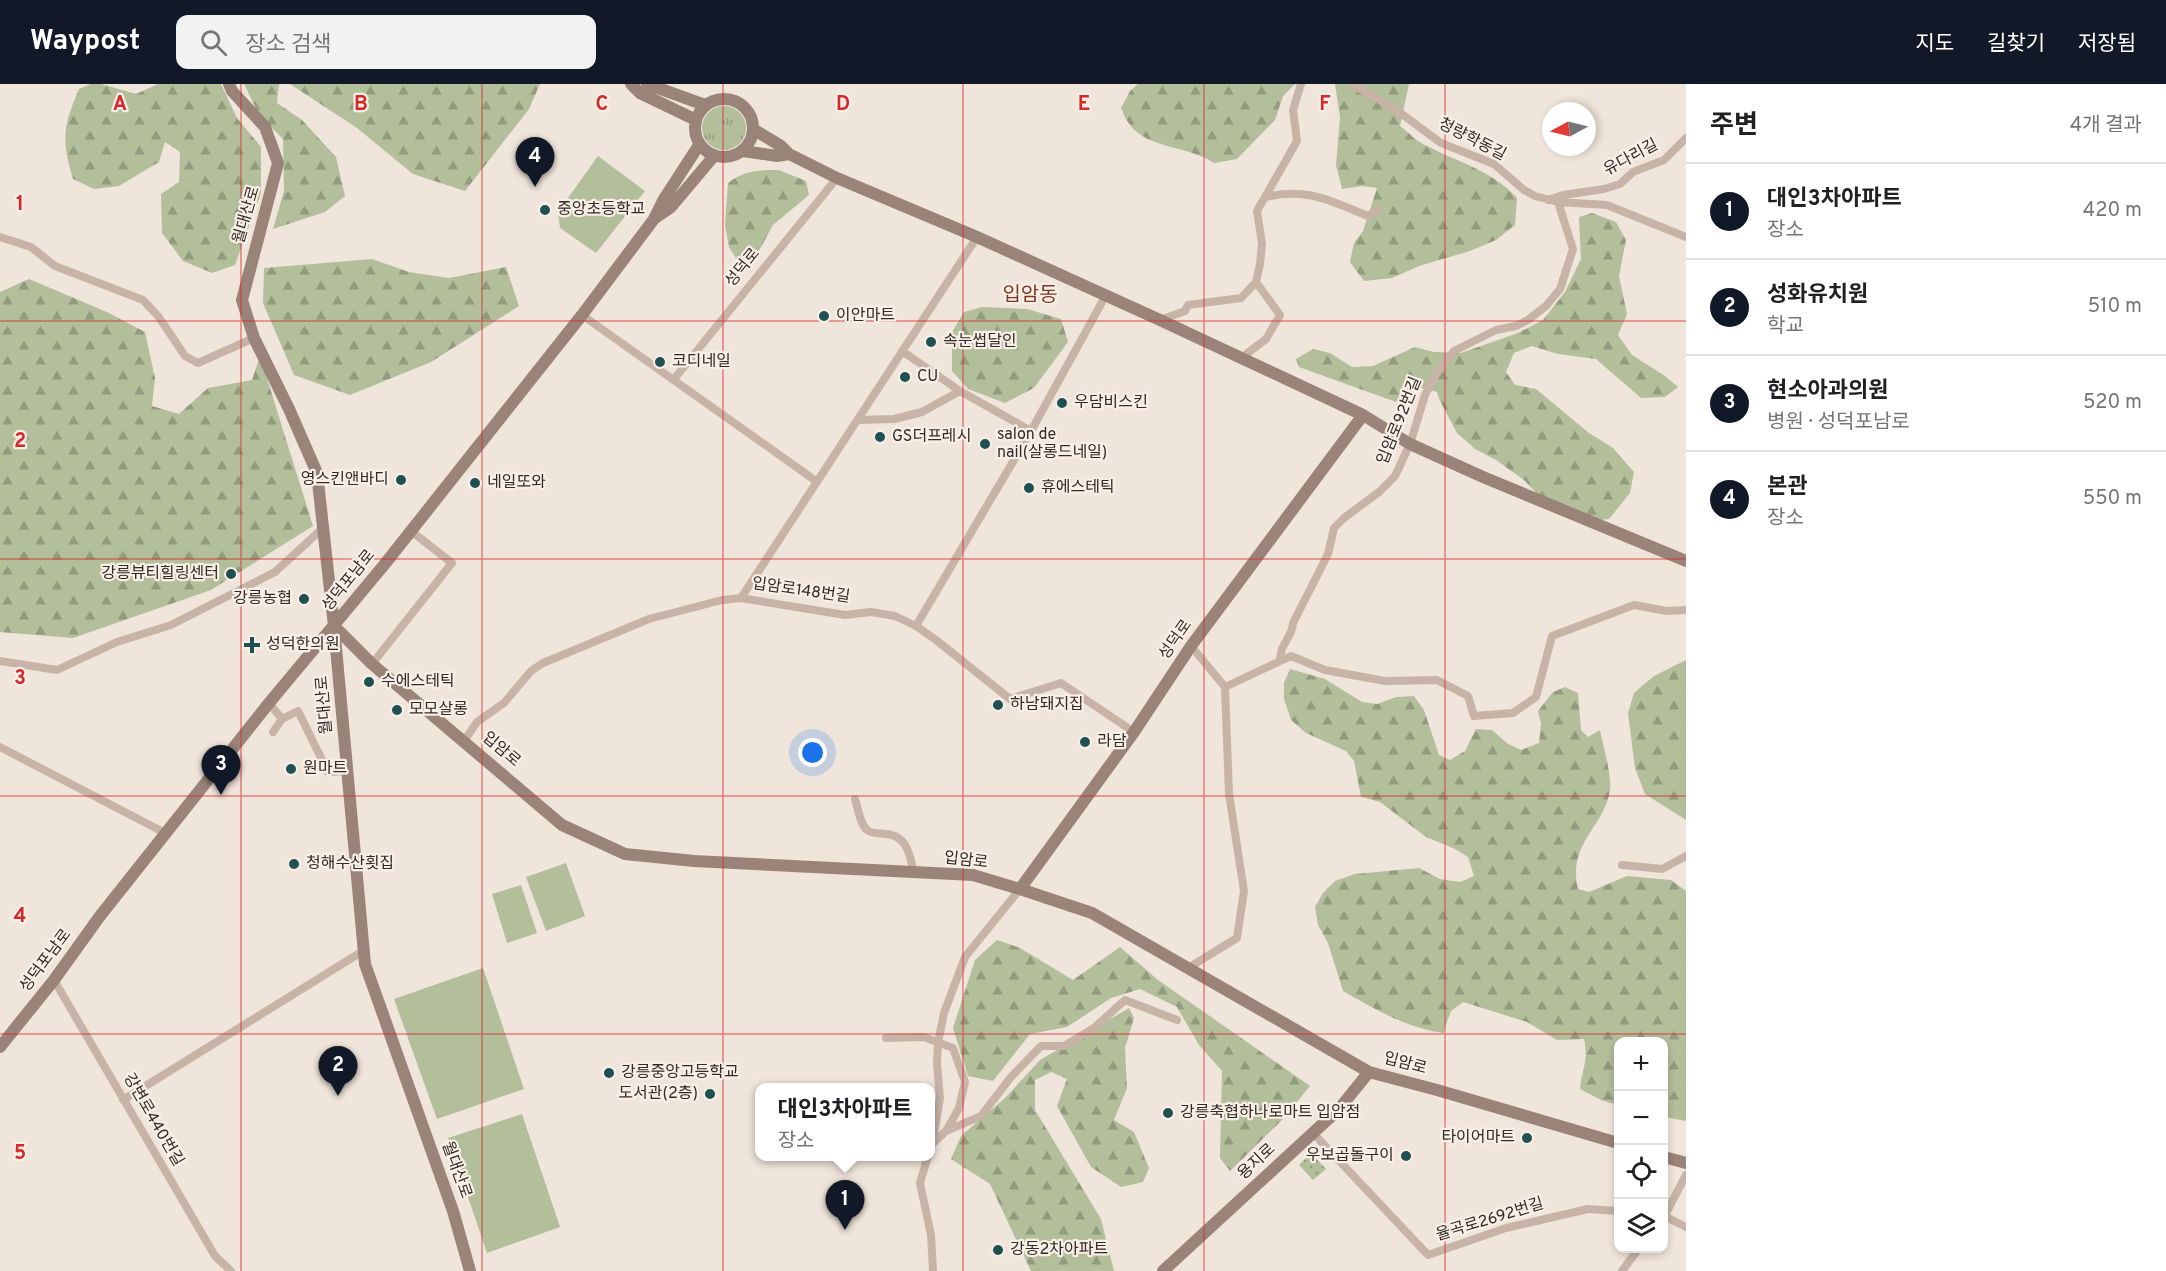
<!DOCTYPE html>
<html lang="ko">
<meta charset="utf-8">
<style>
:root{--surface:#fff;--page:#f2f2f2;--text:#202124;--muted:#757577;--line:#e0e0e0;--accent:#111827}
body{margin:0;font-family:Overpass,"Noto Sans KR",sans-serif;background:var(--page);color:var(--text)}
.controls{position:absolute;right:18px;bottom:18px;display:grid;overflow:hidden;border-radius:12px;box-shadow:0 3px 9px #0003}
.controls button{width:54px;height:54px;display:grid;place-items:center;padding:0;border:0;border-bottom:2px solid var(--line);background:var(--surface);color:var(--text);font:30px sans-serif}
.compass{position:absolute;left:1542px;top:18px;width:54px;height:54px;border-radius:50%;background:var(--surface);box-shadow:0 3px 9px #0003;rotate:263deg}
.you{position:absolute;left:813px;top:669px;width:21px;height:21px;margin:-15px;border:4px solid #fff;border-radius:50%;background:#1a73e8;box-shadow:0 0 0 9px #1a73e833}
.badge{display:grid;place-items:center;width:39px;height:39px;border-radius:50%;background:var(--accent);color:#fff;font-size:20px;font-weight:700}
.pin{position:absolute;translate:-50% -50px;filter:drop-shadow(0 2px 3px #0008)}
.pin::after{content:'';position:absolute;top:32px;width:21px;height:18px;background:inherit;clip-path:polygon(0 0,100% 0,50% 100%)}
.popup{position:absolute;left:755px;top:999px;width:180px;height:78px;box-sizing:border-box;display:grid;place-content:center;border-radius:12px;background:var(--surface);filter:drop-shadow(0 2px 4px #0005);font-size:20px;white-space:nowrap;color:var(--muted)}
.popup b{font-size:22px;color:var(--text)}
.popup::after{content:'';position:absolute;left:50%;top:100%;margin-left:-12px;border:12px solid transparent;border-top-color:var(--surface)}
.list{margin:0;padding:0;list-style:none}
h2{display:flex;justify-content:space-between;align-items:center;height:78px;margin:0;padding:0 24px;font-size:26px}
h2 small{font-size:20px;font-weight:400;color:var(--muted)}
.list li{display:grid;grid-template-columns:39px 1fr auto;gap:18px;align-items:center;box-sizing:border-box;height:96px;padding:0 24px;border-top:2px solid var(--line)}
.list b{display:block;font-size:22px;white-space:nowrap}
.list p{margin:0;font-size:20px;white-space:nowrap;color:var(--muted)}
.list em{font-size:20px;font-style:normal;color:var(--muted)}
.icon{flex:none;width:33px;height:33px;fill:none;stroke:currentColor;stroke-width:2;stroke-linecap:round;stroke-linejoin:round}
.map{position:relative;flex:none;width:1686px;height:1187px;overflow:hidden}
header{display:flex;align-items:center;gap:36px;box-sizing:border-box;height:84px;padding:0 30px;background:var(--accent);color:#fff}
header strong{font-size:28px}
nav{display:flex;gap:33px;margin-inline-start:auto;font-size:21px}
.search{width:420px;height:54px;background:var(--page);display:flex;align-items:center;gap:15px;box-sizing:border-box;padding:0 21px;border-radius:12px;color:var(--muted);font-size:22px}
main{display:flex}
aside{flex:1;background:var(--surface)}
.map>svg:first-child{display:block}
</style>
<header>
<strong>Waypost</strong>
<div class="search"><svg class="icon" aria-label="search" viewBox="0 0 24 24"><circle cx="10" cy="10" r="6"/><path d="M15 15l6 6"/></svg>장소 검색</div>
<nav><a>지도</a><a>길찾기</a><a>저장됨</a></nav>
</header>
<main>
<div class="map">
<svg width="1686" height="1187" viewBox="0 0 1686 1187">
<defs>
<pattern id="grass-tufts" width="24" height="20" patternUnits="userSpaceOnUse" patternTransform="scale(1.5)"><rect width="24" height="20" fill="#b3be9b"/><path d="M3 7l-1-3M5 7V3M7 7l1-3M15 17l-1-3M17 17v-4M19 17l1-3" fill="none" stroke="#929b7e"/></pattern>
<pattern id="forest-firs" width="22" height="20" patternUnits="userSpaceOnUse" patternTransform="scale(1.5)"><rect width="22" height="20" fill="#b3be9b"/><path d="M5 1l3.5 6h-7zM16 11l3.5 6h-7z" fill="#929b7e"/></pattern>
<pattern id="park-dots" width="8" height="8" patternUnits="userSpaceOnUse" patternTransform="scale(1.5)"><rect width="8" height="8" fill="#b3be9b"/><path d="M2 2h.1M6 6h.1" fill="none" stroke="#929b7e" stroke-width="1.8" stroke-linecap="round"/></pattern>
</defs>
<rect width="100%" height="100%" fill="#f0e5da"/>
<!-- grass -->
<path fill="url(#grass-tufts)" d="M702 44a22 22 0 1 1 44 0a22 22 0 1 1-44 0Z"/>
<!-- forest -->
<path fill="url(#forest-firs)" d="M91 0H101L136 10 158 0H221L237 34 261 63V109L235 181 212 189 183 177 162 149 161 110 179 98 180 68 165 58 159 78 119 102 94 105 73 95C61 55 63 43 79 5Z
M244 0H279L277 19 302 36 336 73 345 112 325 128 273 145 284 107 283 55 259 31Z
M290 0H540L529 25 465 107 413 90 357 44Z
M1138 0H1295L1283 12 1275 36 1237 75 1214 79C1190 62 1148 65 1130 41 1126 36 1123 29 1121 24L1130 7Z
M1335 0H1409L1400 42C1408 48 1415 56 1423 60 1455 77 1492 86 1517 114L1515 141 1496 156 1470 167 1419 182 1392 194 1364 197 1350 178 1354 159 1363 147 1377 104 1362 102 1342 105 1336 81 1340 33Z
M767 86H779L806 97 809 111 773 141 755 174 742 184 729 163 725 141 728 99C741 89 751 87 767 86Z
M1592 129 1616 138 1626 156 1619 192 1627 230 1618 251 1632 271 1665 292 1678 303 1665 313 1641 314 1596 275 1558 270 1532 262 1514 269 1506 288 1515 301 1536 305 1589 349 1613 364 1634 388 1630 409 1609 435 1582 438 1546 419 1524 396 1496 376 1475 365 1457 349 1440 317 1437 308 1416 303 1396 318 1299 283 1296 275 1313 265 1330 269 1352 283 1373 282 1415 263 1434 268 1461 269 1518 249 1543 236 1565 208 1581 175 1579 133Z
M372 175 409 188 449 194 506 183 519 222 431 278 350 311 294 291 263 219 264 184Z
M29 195 107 228 145 248 155 294 152 322 179 330 208 304 252 296 260 272 313 442 211 506 73 554 0 548V208Z
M982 223 1027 225 1061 235 1068 258 1034 304 1005 319 968 305 952 287V248L964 228Z
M1686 576V736L1645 710 1635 684 1628 629 1634 609 1654 592Z
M1290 585 1325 595 1362 618 1377 620 1396 613 1414 612 1424 626 1439 671 1450 676 1465 667 1476 645 1492 646 1508 660 1521 666 1539 659 1541 640 1538 627 1553 608 1565 603 1578 609 1581 646 1588 653 1600 646C1603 661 1612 692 1610 706 1604 744 1567 759 1578 805L1589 808 1627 792 1671 796 1686 807V1037L1664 1033V958H1618V1021L1601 1016 1580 1005C1582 984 1589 977 1584 955L1557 956 1527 938 1463 918 1451 927 1443 949C1407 944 1374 925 1343 907L1328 859 1318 841 1315 823 1323 809 1335 797 1355 790 1419 784 1440 795 1460 798 1474 792 1468 773 1453 764 1426 753 1380 718 1361 713 1354 677 1346 667 1306 649 1291 636 1284 615V599Z
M997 856 1020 864 1073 896 1120 863 1158 896 1310 1002 1281 1037 1230 1087 1220 1074 1222 987 1199 961 1177 923 1140 905 1111 914 1067 943 1030 950 993 997 968 992 953 944 975 876Z
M1129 924 1134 934 1125 964 1127 1004 1114 1036 1134 1048 1149 1084 1143 1098 1121 1103 1091 1083 1057 1022 1067 995 1051 988 1035 996V1026L1101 1135 1114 1187H1031L990 1100 951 1075 961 1052 1006 1013 1040 976Z"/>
<!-- park -->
<path fill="url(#park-dots)" d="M1311 1069 1326 1085 1313 1096 1299 1081Z"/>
<!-- garden -->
<path fill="#b3be9b" d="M598 72 645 107 596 169 560 144 558 128Z
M566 779 585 832 546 847 526 793Z
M521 801 537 849 507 859 492 810Z
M483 884 524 1005 437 1035 394 915Z
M522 1030 560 1143 487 1169 448 1054Z"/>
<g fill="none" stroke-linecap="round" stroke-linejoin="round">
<!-- street -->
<path stroke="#c7b4a7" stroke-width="8" d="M1352 0 1395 25 1441 59 1494 80 1524 106 1535 112 1558 118 1607 121 1686 153
M1266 113C1307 103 1331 117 1368 132L1378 126
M1548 116 1563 111 1604 105 1620 100 1633 88 1664 76 1686 54
M0 153 31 163 55 182 143 216 158 232 185 272 198 279 254 254
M582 231 816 397
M1160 236 1185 227 1188 221 1241 214 1256 198 1260 180 1262 160 1257 127 1297 57 1293 26 1301 0
M902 267 960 307 1031 347
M1240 275 1266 255 1280 231 1256 198
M674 295 837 94
M858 336 894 335 922 328 960 307
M741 514 977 153
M916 542 1031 347 1106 211
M0 577 57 586 117 558 171 541 275 488 323 444
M1280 577C1280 558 1292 555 1293 539L1328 470 1334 444 1344 434 1379 408 1395 392 1410 360 1425 311 1436 290 1454 267 1496 246 1516 242 1528 236 1546 222 1560 205 1573 165 1558 118
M372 580 452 479 411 447
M1225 603 1291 572 1325 586 1385 597 1437 596 1468 612 1474 632 1513 629 1536 613 1552 552 1634 521 1667 527 1686 526
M269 619 282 635
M273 648 282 635 298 627 328 688 348 687
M464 657 477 638 504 619 531 587 543 579 649 535 722 516 741 514 845 531 871 528 895 532 916 542 936 556 1010 615 1061 599 1134 648
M0 663 167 750
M855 715C858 724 860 740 867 746 872 750 880 749 886 750 907 751 910 772 914 789
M1622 781 1662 785 1686 772
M1188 884 1237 854 1244 807 1229 710 1225 603 1191 562
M54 896 215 1172 231 1187
M886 954 924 953 953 964 965 998 959 1024 946 1047 931 1061
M123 1016 363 867
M946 1047 981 1032 1011 993 1041 962H1064L1094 944 1125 916 1177 936
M1313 1049 1428 1171 1506 1144 1588 1125 1618 1127
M932 1061 940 1014 937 980 938 959 944 929 965 873 1020 805
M928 1072 920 1099 931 1151 933 1187
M1664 1132 1686 1143
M1664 1133 1686 1091
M1622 1187 1639 1164"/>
<!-- secondary -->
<path stroke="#9a8378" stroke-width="12" d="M229 0 232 7 265 43 278 79 242 216 254 254 289 325 317 389 334 542 365 880 453 1127 470 1187
M631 0 640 9 696 36
M647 0 705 21
M695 44a29 29 0 1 1 58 0a29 29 0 1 1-58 0Z
M753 45 781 62 789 70 837 94 977 153 1160 236 1363 331 1410 360 1483 393 1686 477
M743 67 777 72 789 70
M655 134 671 123 714 72
M334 542 372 580 562 741 625 770 694 777 973 791 1020 805 1092 829 1369 988 1437 1006 1618 1059
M1020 805 1134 648 1191 562 1363 331
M0 963 54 896 100 832 269 619 384 481 582 231 654 135 664 115 699 61
M1664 1073 1686 1079
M1163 1187 1339 1025 1369 988"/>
</g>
<!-- grid -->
<path fill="none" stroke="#d62828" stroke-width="1.5" stroke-opacity="0.55" d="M241 0V1187M482 0V1187M723 0V1187M963 0V1187M1204 0V1187M1445 0V1187M0 237H1686M0 475H1686M0 712H1686M0 950H1686"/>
<!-- markers -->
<g fill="#1f5152" stroke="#f8efe6" stroke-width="2">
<circle cx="545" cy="126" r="6"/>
<circle cx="824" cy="232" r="6"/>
<circle cx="931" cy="258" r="6"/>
<circle cx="660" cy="278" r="6"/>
<circle cx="905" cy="293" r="6"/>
<circle cx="1062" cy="319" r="6"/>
<circle cx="880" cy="353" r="6"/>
<circle cx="985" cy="360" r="6"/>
<circle cx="401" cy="396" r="6"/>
<circle cx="475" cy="399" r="6"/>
<circle cx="1029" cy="404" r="6"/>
<circle cx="231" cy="490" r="6"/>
<circle cx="304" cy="515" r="6"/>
<path d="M249 552h6v6h6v6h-6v6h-6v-6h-6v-6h6z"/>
<circle cx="369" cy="598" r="6"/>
<circle cx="998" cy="621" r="6"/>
<circle cx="397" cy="626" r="6"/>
<circle cx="1085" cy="658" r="6"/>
<circle cx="291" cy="685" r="6"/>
<circle cx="294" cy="780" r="6"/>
<circle cx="609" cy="989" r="6"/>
<circle cx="710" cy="1010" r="6"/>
<circle cx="1168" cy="1029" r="6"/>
<circle cx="1527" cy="1054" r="6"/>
<circle cx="1406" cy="1072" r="6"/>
<circle cx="998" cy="1166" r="6"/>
</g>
<g text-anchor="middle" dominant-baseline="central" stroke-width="4.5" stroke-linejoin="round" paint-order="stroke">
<!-- street labels -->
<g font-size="16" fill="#342a27" stroke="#f8efe6">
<text transform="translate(1472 56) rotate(27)">청량학동길</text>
<text transform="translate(1631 74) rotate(-28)">유다리길</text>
<text transform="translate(247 131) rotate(-74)">월대산로</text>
<text transform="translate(743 184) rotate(-51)">성덕로</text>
<text transform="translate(1400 337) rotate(-68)">입암로92번길</text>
<text transform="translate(349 497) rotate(-51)">성덕포남로</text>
<text transform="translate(801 507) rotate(8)">입암로148번길</text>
<text transform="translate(1176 556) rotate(-55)">성덕로</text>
<text transform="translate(325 621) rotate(-95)">월대산로</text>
<text transform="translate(501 666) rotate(40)">입암로</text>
<text transform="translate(966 777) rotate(7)">입암로</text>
<text transform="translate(46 877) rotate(-53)">성덕포남로</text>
<text transform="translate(1405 980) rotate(15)">입암로</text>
<text transform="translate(153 1036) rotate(60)">강변로440번길</text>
<text transform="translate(1257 1078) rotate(-43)">용지로</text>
<text transform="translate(456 1086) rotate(70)">월대산로</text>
<text transform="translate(1490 1136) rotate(-17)">율곡로2692번길</text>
</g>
<!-- poi labels -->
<g font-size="16" fill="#342a27" stroke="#f8efe6" text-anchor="start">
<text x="557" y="126">중앙초등학교</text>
<text x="836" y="232">이안마트</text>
<text x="943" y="258">속눈썹달인</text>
<text x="672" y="278">코디네일</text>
<text x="917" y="293">CU</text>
<text x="1074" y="319">우담비스킨</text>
<text x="997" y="351">salon de<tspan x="997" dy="18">nail(살롱드네일)</tspan></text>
<text x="892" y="353">GS더프레시</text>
<text x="389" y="396" text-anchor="end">영스킨앤바디</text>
<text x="487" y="399">네일또와</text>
<text x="1041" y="404">휴에스테틱</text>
<text x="219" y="490" text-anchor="end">강릉뷰티힐링센터</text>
<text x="292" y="515" text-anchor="end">강릉농협</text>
<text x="266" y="561">성덕한의원</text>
<text x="381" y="598">수에스테틱</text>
<text x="1010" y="621">하남돼지집</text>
<text x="409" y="626">모모살롱</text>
<text x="1097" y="658">라담</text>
<text x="303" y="685">원마트</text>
<text x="306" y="780">청해수산횟집</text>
<text x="621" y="989">강릉중앙고등학교</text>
<text x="698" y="1010" text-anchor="end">도서관(2층)</text>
<text x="1180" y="1029">강릉축협하나로마트 입암점</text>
<text x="1515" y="1054" text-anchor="end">타이어마트</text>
<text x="1394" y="1072" text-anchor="end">우보곱돌구이</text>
<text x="1010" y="1166">강동2차아파트</text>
</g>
<!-- quarter labels -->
<g font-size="20" fill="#7e3725" stroke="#f8efe6">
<text x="1030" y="212">입암동</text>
</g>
</g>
<g font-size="20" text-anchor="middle" font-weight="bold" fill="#d62828" stroke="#f8efe6" stroke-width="4.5" stroke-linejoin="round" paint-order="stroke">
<text x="120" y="26">A</text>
<text x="361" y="26">B</text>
<text x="602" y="26">C</text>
<text x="843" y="26">D</text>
<text x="1084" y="26">E</text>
<text x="1325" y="26">F</text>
<text x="20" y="126">1</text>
<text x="20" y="363">2</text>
<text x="20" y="600">3</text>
<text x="20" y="838">4</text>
<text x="20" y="1075">5</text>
</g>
</svg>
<div class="controls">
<button>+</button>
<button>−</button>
<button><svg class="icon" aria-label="locate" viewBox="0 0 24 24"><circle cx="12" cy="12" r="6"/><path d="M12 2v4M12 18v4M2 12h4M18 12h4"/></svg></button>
<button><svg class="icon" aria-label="layers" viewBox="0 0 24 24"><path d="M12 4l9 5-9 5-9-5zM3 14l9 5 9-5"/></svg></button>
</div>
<svg class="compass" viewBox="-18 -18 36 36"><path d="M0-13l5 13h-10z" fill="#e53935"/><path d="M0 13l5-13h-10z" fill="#757577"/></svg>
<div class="you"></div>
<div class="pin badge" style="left:845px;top:1146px">1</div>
<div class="popup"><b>대인3차아파트</b>장소</div>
<div class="pin badge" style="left:338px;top:1012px">2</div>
<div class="pin badge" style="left:221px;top:711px">3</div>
<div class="pin badge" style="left:535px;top:103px">4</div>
</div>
<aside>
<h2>주변<small>4개 결과</small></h2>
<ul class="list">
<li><span class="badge">1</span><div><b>대인3차아파트</b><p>장소</p></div><em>420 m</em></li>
<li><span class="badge">2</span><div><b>성화유치원</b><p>학교</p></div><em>510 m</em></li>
<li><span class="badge">3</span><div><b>현소아과의원</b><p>병원 · 성덕포남로</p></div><em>520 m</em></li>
<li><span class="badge">4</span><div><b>본관</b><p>장소</p></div><em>550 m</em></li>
</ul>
</aside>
</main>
